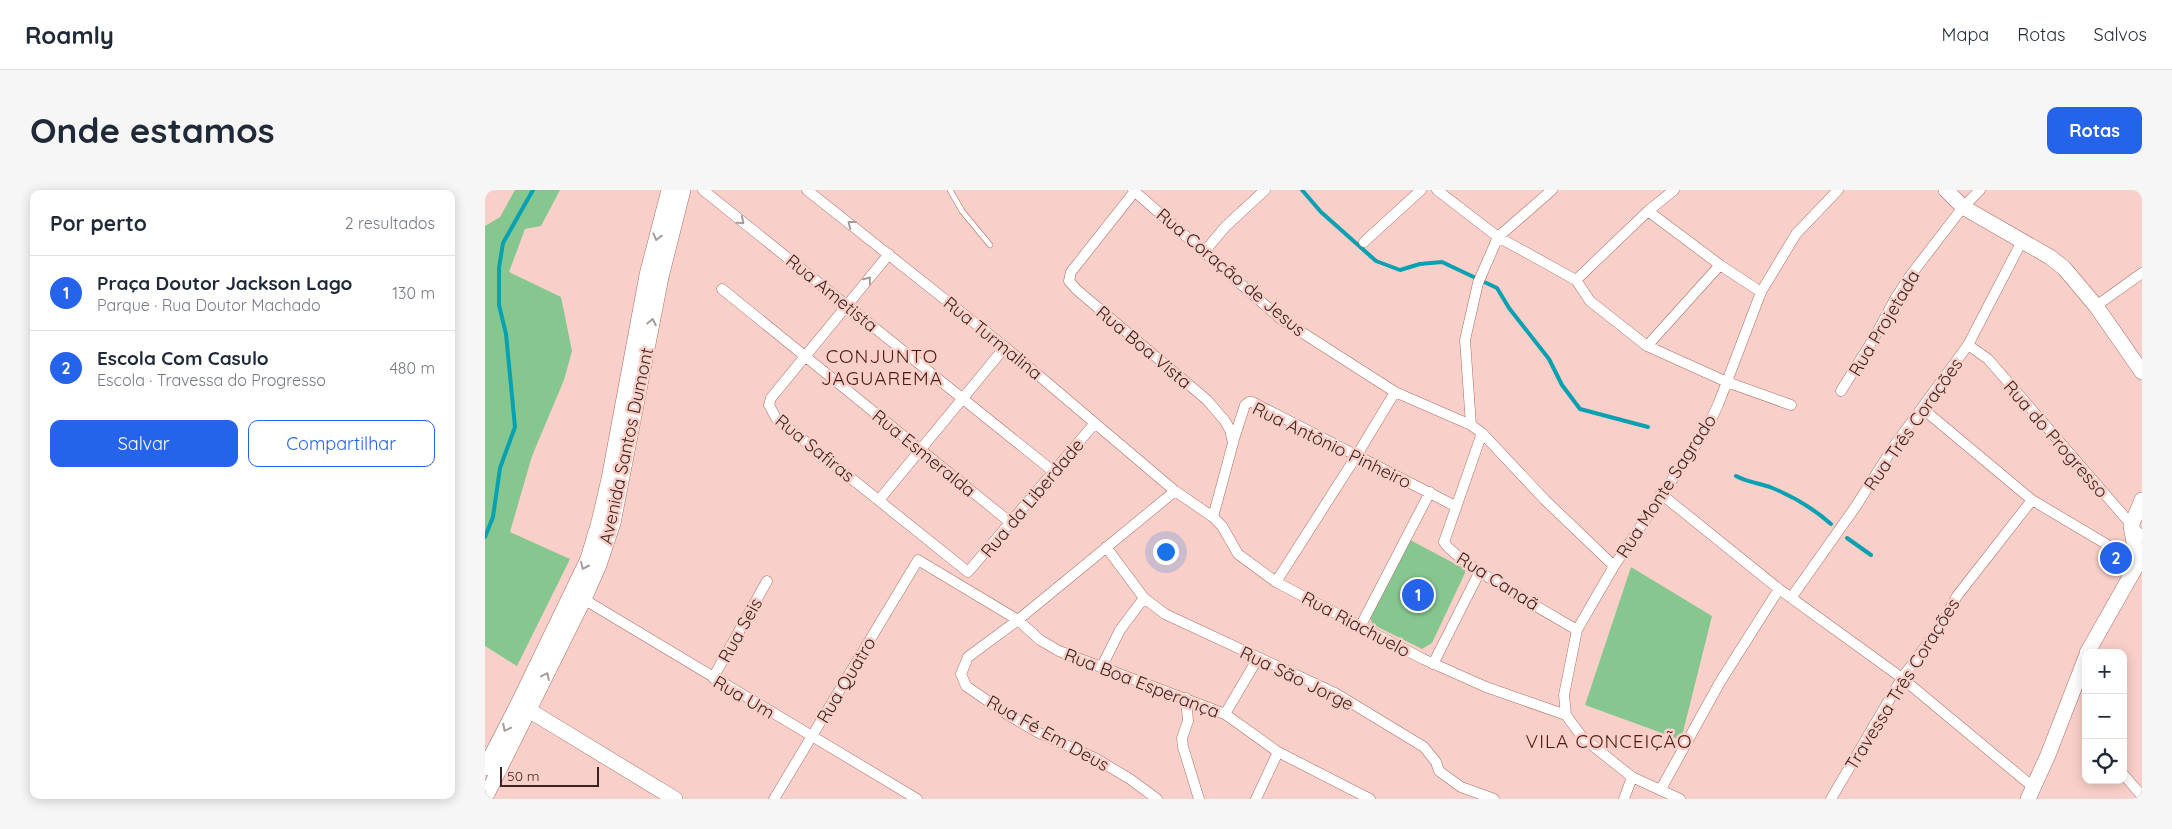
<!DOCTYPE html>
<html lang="pt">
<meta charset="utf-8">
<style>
:root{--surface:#fff;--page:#f6f6f7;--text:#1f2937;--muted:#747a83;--line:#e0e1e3;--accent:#2563eb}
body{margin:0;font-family:Quicksand,sans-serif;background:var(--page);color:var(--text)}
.controls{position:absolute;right:15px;bottom:15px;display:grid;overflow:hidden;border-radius:10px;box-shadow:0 2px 12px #0003}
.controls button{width:45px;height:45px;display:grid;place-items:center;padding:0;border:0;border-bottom:1px solid var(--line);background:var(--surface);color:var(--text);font:25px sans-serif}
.scale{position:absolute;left:15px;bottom:12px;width:99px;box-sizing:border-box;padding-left:5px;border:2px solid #3c231f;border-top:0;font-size:14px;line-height:18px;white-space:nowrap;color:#3c231f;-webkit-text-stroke:4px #f9d0c9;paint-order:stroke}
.you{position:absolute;left:680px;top:361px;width:18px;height:18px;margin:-12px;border:4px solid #fff;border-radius:50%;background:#1a73e8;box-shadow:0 0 0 8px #1a73e833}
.badge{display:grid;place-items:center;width:32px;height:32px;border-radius:50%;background:var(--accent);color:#fff;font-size:16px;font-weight:700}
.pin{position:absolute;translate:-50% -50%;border:2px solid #fff;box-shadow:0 1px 5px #0006}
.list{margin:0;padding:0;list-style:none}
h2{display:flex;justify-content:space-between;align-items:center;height:65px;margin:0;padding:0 20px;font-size:21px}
h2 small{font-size:16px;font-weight:400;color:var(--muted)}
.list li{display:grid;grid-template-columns:32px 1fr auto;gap:15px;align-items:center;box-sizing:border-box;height:75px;padding:0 20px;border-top:1px solid var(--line)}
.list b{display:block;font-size:19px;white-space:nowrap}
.list p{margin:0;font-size:16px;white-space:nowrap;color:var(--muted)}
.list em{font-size:16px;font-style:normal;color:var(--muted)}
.actions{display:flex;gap:10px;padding:15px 20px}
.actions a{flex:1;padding:11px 0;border:1px solid var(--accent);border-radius:10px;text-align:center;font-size:18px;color:var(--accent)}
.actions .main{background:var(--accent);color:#fff}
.icon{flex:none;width:28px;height:28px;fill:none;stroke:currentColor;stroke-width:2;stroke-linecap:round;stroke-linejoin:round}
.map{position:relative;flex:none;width:1657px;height:609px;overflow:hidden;border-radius:10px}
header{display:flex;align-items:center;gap:30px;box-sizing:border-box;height:70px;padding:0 25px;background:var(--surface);border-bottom:1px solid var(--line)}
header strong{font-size:24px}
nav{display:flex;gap:28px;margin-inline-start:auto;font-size:18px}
.intro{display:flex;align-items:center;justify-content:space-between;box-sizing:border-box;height:120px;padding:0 30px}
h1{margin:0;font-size:35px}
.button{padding:12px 22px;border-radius:10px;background:var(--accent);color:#fff;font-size:18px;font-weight:700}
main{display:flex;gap:30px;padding:0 30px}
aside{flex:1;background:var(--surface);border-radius:10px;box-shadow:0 2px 12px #0003}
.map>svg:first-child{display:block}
</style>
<header>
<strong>Roamly</strong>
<nav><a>Mapa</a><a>Rotas</a><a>Salvos</a></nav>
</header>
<div class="intro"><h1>Onde estamos</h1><a class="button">Rotas</a></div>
<main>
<aside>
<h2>Por perto<small>2 resultados</small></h2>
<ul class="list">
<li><span class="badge">1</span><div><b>Praça Doutor Jackson Lago</b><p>Parque · Rua Doutor Machado</p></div><em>130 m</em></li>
<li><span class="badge">2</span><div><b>Escola Com Casulo</b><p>Escola · Travessa do Progresso</p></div><em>480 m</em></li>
</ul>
<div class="actions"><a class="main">Salvar</a><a>Compartilhar</a></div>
</aside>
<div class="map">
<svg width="1657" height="609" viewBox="0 0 1657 609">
<rect width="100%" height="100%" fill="#f9d0c9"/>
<!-- green -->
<path fill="#86c790" d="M30 0H75L56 36 40 39 24 82 76 107 87 161 79 190 47 266 25 342 85 369 32 476 0 456V36L15 27Z
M925 350 980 379V383L947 453 937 459 887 434 885 426Z
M1146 377 1227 426 1196 550 1100 515Z"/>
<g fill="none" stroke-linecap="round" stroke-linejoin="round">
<!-- stream -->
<path stroke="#08a1b2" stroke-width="4" d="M817 0 836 22 891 71 915 80 935 74 957 72 1012 98 1024 118 1064 169 1077 195 1095 219 1163 237
M1251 286C1262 292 1273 293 1285 297 1307 306 1328 318 1346 334
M0 347 8 327 15 278 30 237 21 144 14 115V78L18 53 48 0
M1362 348 1386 365"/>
<defs>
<path id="lane" d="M465 0 477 21 505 55"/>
<path id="street" d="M218 0 569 282
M322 0 520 157 690 301 728 327 737 336 753 364 791 392 938 469 1001 497 1081 525
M648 0 796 129 910 202 986 235 997 243 1060 310 1129 376
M952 0 1013 47 1091 90 1105 111 1162 156 1242 192 1306 215
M650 1 586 82 584 91 592 100 722 210 740 231 745 240 748 253 728 327
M1163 21 1235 75 1276 102
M879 52 936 0
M719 62 741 36 780 0
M404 64 286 208 284 215 291 228 483 382 610 233
M1091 90 1163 21 1189 0
M237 99 526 333
M1611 116 1657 83
M1483 155 1503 169 1657 347
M1162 156 1235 75
M1356 201 1389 148 1410 109 1425 86 1478 17 1495 0
M1438 219 1547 310 1653 373
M986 235 980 150 993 93 1013 47 1067 0
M997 243 959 352C969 371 1067 425 1092 440
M748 252 760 215 764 212H767L970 316
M1176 304 1294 399 1417 488 1548 597
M394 310 520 157
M621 357 659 408 680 424 850 503 939 557 951 572 954 581 976 597 1009 609
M791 392 872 265 910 202
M95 407 432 609
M1306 408 1371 316 1409 256 1483 155 1537 51
M875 437 945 302
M948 474 995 381
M617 476 635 440 659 408
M228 488 282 391
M701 508 703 531 697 548 698 557 714 609
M740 524 773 468
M1638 584 1657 606
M1176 599 1235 492 1294 399
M289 609 433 370 533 430 555 450 574 461 740 524 793 562 885 609
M672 609 645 589 610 568 554 543 523 525 481 496 476 484 483 467 533 430 690 301
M771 609 793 562
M1139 609 1147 587
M1195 609 1147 587 1097 547 1081 525 1079 505 1092 440 1129 376 1222 238 1233 215 1276 102 1311 44 1353 0
M1346 609 1417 488 1457 434 1472 406 1547 310"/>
<path id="secondary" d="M1461 0 1478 17 1565 67 1579 78 1611 116 1657 182
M1602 463 1653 373 1646 336 1657 310
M37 516 190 609
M0 578 33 514 103 369 114 332 124 289 162 85 184 0
M0 608 99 409 114 375 128 333 176 87 198 0
M1543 609 1563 565 1601 467"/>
</defs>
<!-- lane casing -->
<use href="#lane" stroke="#aa6d64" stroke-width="6"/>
<!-- street casing -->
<use href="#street" stroke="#aa6d64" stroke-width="11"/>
<!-- secondary casing -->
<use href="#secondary" stroke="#aa6d64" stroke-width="16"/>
<!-- lane -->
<use href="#lane" stroke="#fff" stroke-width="5"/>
<!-- street -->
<use href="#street" stroke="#fff" stroke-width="10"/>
<!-- secondary -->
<use href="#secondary" stroke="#fff" stroke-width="15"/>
</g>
<!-- one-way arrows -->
<defs><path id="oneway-chevron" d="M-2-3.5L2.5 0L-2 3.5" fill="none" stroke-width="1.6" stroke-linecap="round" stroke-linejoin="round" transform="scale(1.25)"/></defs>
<g stroke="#a79c9a">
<use href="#oneway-chevron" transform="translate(256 31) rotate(39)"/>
<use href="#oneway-chevron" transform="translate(366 34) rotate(-142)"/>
<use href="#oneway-chevron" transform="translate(172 47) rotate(104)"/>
<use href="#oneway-chevron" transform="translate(383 90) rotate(-51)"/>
<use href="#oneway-chevron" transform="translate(167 132) rotate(-79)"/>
<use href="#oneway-chevron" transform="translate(99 376) rotate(114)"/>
<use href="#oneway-chevron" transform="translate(61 486) rotate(-64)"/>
<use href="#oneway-chevron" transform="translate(21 538) rotate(117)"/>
</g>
<g text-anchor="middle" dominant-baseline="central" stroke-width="5" stroke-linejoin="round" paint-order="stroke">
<!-- street labels -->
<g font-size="18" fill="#3c231f" stroke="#f9d0c9">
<text transform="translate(746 82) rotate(40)">Rua Coração de Jesus</text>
<text transform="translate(347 103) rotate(39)">Rua Ametista</text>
<text transform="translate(1399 133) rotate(-59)">Rua Projetada</text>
<text transform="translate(508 148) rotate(39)">Rua Turmalina</text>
<text transform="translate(659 157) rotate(40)">Rua Boa Vista</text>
<text transform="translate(1428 234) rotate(-55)">Rua Três Corações</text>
<text transform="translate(1571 249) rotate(49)">Rua do Progresso</text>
<text transform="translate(847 255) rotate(26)">Rua Antônio Pinheiro</text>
<text transform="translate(141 256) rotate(-78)">Avenida Santos Dumont</text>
<text transform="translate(330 258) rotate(39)">Rua Safiras</text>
<text transform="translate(439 263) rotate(39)">Rua Esmeralda</text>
<text transform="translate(1181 296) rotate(-57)">Rua Monte Sagrado</text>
<text transform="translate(547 308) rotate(-50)">Rua da Liberdade</text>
<text transform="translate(1013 391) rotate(32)">Rua Canaã</text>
<text transform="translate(871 434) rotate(28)">Rua Riachuelo</text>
<text transform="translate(255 440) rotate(-61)">Rua Seis</text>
<text transform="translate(812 488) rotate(26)">Rua São Jorge</text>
<text transform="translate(361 490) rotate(-59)">Rua Quatro</text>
<text transform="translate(657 493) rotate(21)">Rua Boa Esperança</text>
<text transform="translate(1417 494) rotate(-58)">Travessa Três Corações</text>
<text transform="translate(259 507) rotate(30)">Rua Um</text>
<text transform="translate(563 543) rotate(29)">Rua Fé Em Deus</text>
</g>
<!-- neighbourhood labels -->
<g font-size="19" letter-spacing="1" fill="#4d1914" stroke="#f9d0c9">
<text x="397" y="166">CONJUNTO<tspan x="397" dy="22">JAGUAREMA</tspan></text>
<text x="1124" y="551">VILA CONCEIÇÃO</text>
</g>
</g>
</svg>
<div class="controls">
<button>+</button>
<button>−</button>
<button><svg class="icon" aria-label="locate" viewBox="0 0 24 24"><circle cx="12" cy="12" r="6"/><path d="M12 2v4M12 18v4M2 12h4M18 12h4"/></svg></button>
</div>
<div class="scale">50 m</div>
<div class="you"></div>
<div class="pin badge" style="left:933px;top:405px">1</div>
<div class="pin badge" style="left:1631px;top:368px">2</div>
</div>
</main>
